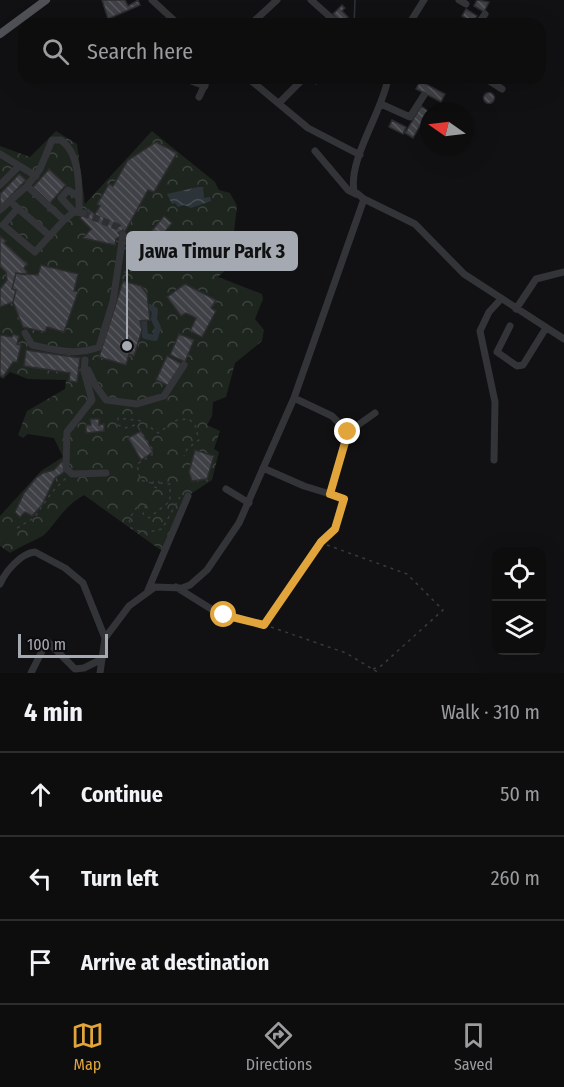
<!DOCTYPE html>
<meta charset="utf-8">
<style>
:root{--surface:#0d0d0e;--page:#1b1b1c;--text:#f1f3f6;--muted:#9a9c9e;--line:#2d2d2e;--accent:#e1a53b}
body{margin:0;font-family:"Fira Sans Condensed",sans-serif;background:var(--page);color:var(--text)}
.controls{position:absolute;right:18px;bottom:18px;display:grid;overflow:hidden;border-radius:12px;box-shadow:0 6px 24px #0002}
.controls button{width:54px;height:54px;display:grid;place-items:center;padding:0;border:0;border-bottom:2px solid var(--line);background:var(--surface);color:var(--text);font:30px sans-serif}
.compass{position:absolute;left:420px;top:102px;width:54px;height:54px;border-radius:50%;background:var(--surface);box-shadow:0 6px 24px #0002;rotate:284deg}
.scale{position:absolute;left:18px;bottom:15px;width:90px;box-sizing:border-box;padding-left:6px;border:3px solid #a4a9b2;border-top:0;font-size:16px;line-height:21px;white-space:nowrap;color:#a4a9b2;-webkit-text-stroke:4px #0c0c0e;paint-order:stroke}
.stop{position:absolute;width:18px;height:18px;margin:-14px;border:4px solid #e1a53b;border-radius:50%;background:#fff}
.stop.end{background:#e1a53b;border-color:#fff;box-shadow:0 2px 6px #0008}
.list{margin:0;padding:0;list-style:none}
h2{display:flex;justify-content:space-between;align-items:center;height:78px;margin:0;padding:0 24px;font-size:26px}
h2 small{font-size:20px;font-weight:400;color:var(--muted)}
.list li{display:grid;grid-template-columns:39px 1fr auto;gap:18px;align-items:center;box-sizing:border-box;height:84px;padding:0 24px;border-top:2px solid var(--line)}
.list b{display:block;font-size:22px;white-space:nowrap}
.list em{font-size:20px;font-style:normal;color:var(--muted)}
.icon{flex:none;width:33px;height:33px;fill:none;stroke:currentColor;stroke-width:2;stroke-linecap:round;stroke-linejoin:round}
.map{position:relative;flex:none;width:564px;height:673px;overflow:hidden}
.search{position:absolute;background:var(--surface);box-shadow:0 6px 24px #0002;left:18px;right:18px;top:18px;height:66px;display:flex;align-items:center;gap:15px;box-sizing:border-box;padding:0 21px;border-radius:18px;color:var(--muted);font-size:22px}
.sheet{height:330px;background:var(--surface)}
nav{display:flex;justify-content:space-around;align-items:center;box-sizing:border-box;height:84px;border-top:2px solid var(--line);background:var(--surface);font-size:16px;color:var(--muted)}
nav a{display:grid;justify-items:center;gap:3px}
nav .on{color:var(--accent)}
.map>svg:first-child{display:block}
</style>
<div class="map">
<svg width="564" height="673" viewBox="0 0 564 673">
<defs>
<pattern id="park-crowns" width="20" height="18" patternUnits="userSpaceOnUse" patternTransform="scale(1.5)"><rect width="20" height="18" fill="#1e251f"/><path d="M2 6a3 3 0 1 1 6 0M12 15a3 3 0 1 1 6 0" fill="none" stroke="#3c423d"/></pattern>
<pattern id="water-waves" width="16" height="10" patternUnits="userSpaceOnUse" patternTransform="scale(1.5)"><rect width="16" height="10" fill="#2c343a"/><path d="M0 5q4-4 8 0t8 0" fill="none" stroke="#484f54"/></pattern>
<pattern id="building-back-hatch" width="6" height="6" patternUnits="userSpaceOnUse" patternTransform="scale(1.5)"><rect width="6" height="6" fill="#404146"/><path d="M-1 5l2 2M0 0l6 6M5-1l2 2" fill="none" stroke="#595a5e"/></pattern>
</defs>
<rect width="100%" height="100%" fill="#111113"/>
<!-- park -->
<path fill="url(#park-crowns)" d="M56 131 77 144 85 204 152 131 215 182 219 190 230 193 237 206 230 266 218 277 262 294 263 299 255 319 264 330 262 341 235 363 226 397 213 402 212 416 207 425 220 431 214 449 219 452 212 480 183 499 162 551 84 495C63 507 59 520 44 535 40 538 17 548 10 553L0 546V516L41 471 63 457 54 438 28 434 23 438 18 435 27 411 65 389 66 380 28 379 10 372 3 379 0 377V146L30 157Z"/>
<!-- water -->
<path fill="url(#water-waves)" d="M198 187H203L204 198 210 197 211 201 191 208 184 205 178 207 175 203 172 204 167 194Z"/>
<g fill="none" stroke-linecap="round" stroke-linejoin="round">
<!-- stream -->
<path stroke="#2c343a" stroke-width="1.5" d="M354 24 355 0
M316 84 325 78"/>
<!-- canal -->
<path stroke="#2c343a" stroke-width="6" d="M144 321 145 336 155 338 158 328 154 319 155 310 149 307"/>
</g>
<!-- building -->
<path fill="url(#building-back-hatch)" stroke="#2c2c2f" stroke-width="1.5" d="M102 0H125L128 6 138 0 140 5 108 19Z
M477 0 489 2 484 12 474 6Z
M342 5 345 8 342 11 348 17 342 23 333 14Z
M466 9 477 16 472 22 462 16Z
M420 81 445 94 441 102 416 89Z
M483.5 98a5.5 5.5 0 1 1 11 0a5.5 5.5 0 1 1-11 0Z
M421 106 428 111 413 138 405 133Z
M392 120 406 127 403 134 389 127Z
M156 142 177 153 154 192 148 190 123 235 116 239 115 245 83 238 91 229 80 218 83 213 88 209 95 214 100 206 97 204 109 184 113 186 128 160Z
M49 169 66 185 50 203 33 187Z
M19 174 26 180 0 207V194Z
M164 216 172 223 154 245 146 238Z
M0 236 6 241 4 243 27 264 24 268 27 272 25 275 16 273 12 289 16 290 13 302 0 307V289L7 280 6 272 0 266Z
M41 265 78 274 74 291 78 292 64 332 47 327 45 332 23 327 13 302 16 290 12 289 16 273 38 275Z
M123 281 141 286 147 294 150 320 140 321 142 330 134 356 129 354 126 365 99 357Z
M185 284 216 300 211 308 216 311 202 337 190 331 196 318 186 313 181 316 167 297Z
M13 334 19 336 17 344 21 345 17 362H13L3 377 0 375V335L12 337Z
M179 334 194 340 185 362 170 355Z
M26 350 80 358 77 382 69 381 70 373 24 366Z
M167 356 182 364 171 387 156 380Z
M90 419H99V425L104 424V431L86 433V425H91Z
M141 431 153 452 141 460 128 438Z
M195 450 214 456 207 479 192 481 189 472Z
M62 461 65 464 64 472 55 478 42 505 32 516 25 512 20 517 15 512 24 493 36 478 43 473 54 470Z"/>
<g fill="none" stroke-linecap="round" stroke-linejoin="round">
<!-- minor-tunnel -->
<path stroke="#2e2f33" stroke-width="7" stroke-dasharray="7 3.5" stroke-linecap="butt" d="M83 213 118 227 123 235"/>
<!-- path -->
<path stroke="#393a3e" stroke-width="1.5" stroke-dasharray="3 4.5" stroke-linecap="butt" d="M124 272 130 273 145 242 156 247
M152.5 484a3.5 3.5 0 1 1 7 0a3.5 3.5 0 1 1-7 0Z
M152 483 140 480 137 464 152 455 153 450 138 427 135 425 125 428 118 425V418L142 421 158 433 177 420 189 419 195 425 199 440 187 449 184 456
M160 483 170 484V501L149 518 143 514 146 504H139L129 519 131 528 145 533 162 529 180 497
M17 528 34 518 52 492 66 478
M327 545 407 574 443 610 381 666 373 669
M271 627 346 653 379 673"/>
<!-- minor -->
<path stroke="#333437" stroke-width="7" d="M152 0 178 24
M311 0 338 24
M459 0 466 4
M251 24 277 0
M409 24 424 0
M478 24 485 14
M183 78 205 86
M248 78 308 128 360 155
M388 78C383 111 348 159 354 191L364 199 415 224 464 274 564 339
M485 78 502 89
M199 97 208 78
M279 103 304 78
M381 104 410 117 424 95
M315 151 348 190 356 194
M0 154 36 176
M0 185 19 166
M27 186 40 169 52 140H61C81 155 79 188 79 211
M14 205 50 236
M18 208 3 225 35 252 64 220
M0 210 27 186 64 220 74 212 83 213
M74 212 61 198 68 190 79 197
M516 309 536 279 564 272
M510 326 497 352 517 366 523 365 546 328
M25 333 32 345C56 350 76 356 99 347L113 301 123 235
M85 360 84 371 92 400 67 432 66 468 72 474 106 473
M88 370 96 386 106 400 137 404 164 396 184 365
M294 398 332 416 348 432
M494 460 495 402 480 331 489 312 501 299
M226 489 249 503
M330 494 348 432 375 413
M0 584C5 572 21 553 35 552L65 568 83 583 105 638
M176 587 216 612 264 625 321 542 335 529 343 498 304 486 263 468
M148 590 188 496
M31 673 47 641 75 669 84 668 102 659
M100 673 105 638 129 606 155 587 182 588 190 585 207 570 239 523 294 398 364 199"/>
<!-- major -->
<path stroke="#4f5156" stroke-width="8" d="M0 34 46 0"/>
<!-- path-bridge -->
<path stroke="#393a3e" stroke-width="1.5" stroke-dasharray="3 4.5" stroke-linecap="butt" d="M116 241 128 244"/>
</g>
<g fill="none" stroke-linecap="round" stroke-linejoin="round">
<!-- route -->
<path stroke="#e1a53b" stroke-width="8" d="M224 615 264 625 321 542 335 529 344 499 330 494 348 432"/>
</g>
<!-- callouts -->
<path fill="none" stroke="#a4a9b2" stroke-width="2" d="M127 346L127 251"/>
<circle fill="#a4a9b2" stroke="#0c0c0e" stroke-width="2" cx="127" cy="346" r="6"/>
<rect fill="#a4a9b2" stroke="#a4a9b2" stroke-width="2" x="127" y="232" width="170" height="38" rx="6"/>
<g font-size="20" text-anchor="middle" font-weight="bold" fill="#111">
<text x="212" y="258">Jawa Timur Park 3</text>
</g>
</svg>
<div class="controls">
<button><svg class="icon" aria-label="locate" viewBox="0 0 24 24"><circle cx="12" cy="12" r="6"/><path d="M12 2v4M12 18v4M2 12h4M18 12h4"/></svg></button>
<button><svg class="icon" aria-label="layers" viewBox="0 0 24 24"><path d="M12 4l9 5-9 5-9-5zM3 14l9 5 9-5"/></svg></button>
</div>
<svg class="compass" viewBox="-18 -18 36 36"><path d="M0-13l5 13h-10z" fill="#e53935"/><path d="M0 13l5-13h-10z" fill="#9a9c9e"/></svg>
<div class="scale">100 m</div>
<div class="stop" style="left:224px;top:615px"></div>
<div class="stop end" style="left:348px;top:432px"></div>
<div class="search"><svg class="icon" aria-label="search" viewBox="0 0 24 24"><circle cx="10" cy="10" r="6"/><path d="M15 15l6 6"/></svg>Search here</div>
</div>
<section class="sheet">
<h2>4 min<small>Walk · 310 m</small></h2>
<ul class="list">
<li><svg class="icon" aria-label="ahead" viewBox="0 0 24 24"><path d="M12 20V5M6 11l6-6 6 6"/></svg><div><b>Continue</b></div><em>50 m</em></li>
<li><svg class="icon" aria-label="left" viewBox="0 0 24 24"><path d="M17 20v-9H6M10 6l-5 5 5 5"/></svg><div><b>Turn left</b></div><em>260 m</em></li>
<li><svg class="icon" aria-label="arrive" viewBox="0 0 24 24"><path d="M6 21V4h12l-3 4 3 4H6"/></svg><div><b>Arrive at destination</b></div></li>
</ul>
</section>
<nav>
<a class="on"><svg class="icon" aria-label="map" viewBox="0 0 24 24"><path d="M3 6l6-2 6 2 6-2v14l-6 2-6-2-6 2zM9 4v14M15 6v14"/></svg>Map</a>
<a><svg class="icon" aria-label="directions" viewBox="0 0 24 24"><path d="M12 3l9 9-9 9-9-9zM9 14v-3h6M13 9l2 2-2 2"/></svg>Directions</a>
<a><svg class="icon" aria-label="saved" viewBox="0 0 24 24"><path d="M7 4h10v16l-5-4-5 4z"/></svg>Saved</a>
</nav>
